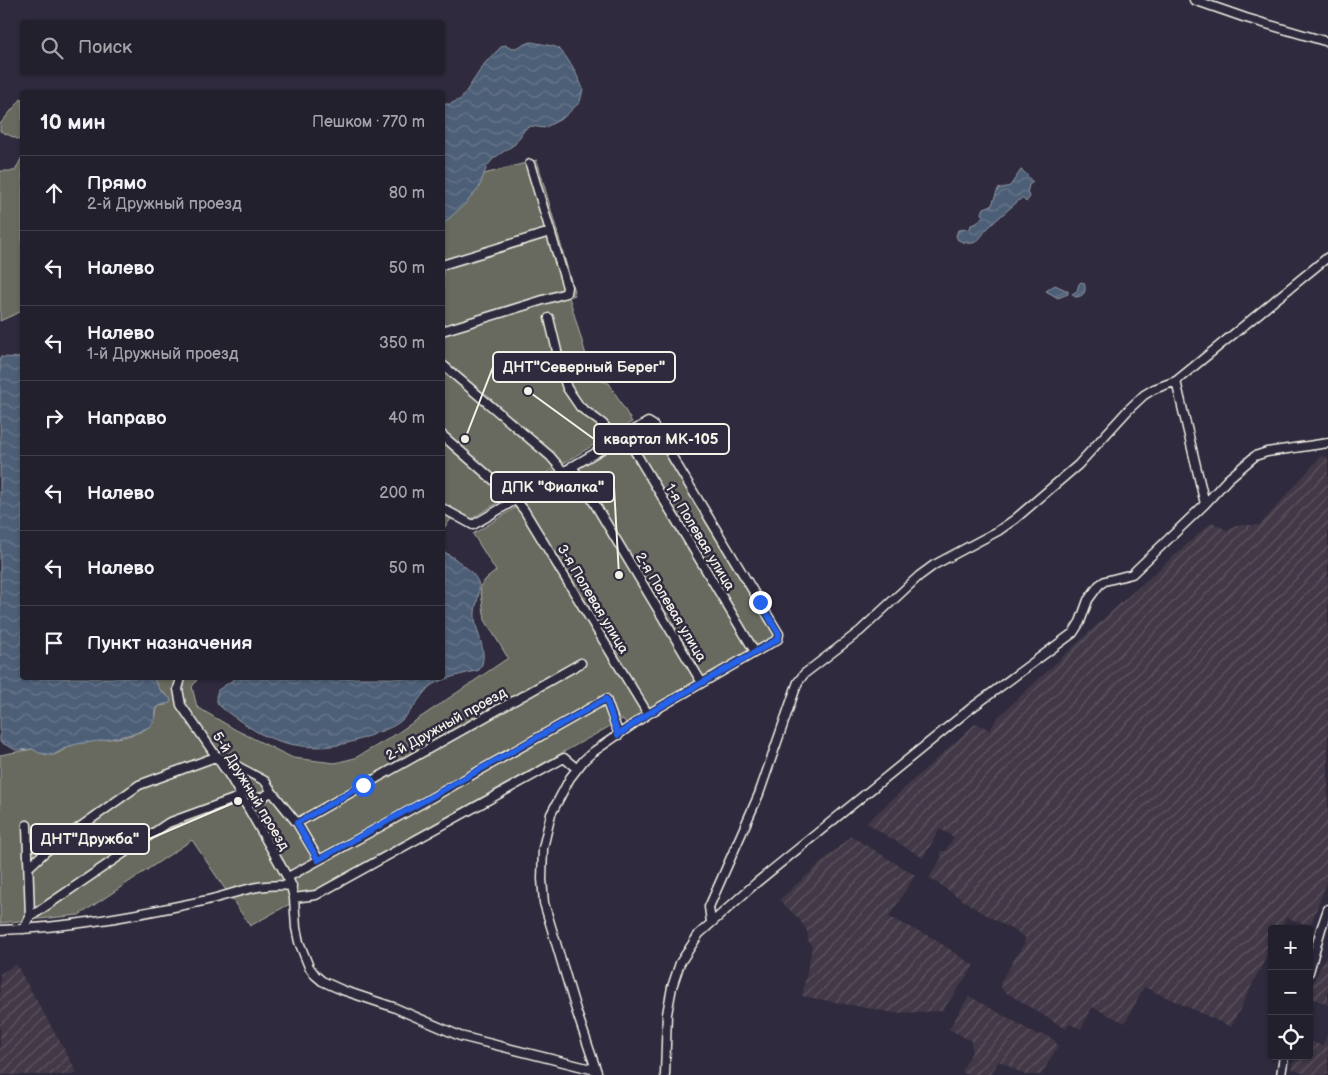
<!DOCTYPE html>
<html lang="ru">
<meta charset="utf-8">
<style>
:root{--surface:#23202e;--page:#2b2836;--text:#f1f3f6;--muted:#a3a3aa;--line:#403e4a}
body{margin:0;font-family:"Balsamiq Sans",sans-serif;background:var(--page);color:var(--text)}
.controls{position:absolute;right:15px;bottom:15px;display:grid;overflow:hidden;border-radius:5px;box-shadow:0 1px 4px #0004}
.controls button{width:45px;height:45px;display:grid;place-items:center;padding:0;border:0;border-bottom:1px solid var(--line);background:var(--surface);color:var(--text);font:25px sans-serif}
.stop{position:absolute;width:15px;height:15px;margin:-11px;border:4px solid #2563eb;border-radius:50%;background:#fff}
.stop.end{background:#2563eb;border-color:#fff;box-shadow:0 1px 5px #0008}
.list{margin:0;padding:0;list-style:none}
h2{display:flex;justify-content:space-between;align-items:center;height:65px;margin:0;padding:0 20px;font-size:21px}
h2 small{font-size:16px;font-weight:400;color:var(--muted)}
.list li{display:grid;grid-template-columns:32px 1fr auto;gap:15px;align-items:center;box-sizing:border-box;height:75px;padding:0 20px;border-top:1px solid var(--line)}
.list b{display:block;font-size:19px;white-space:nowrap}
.list p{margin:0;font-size:16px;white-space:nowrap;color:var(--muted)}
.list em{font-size:16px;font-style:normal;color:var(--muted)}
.icon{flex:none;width:28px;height:28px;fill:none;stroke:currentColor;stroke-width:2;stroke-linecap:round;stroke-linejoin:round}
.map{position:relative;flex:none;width:1328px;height:1075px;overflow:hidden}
.search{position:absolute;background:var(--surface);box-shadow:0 1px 4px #0004;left:20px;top:20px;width:425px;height:55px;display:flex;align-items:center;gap:12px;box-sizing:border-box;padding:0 18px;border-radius:5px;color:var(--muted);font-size:19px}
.panel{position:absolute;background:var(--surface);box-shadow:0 1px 4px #0004;left:20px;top:90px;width:425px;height:590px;border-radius:5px}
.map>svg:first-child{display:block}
</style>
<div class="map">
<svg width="1328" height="1075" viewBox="0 0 1328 1075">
<defs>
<pattern id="industrial-furrows" width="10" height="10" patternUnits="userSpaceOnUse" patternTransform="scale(1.25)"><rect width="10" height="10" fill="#423946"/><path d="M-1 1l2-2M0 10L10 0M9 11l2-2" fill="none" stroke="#5e5661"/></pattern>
<pattern id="water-waves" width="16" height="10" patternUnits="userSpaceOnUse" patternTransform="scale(1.25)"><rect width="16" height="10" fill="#4d5f77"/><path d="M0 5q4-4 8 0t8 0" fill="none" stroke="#67768a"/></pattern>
</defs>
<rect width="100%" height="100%" fill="#2f2a3d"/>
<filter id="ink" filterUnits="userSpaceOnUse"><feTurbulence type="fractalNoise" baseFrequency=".02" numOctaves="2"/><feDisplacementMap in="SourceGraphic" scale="10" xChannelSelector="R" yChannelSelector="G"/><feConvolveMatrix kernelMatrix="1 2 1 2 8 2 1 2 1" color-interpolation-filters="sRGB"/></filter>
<g filter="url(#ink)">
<!-- industrial -->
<path fill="url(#industrial-furrows)" d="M1321 456 1328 457V879L1310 926 1286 917 1280 929H1272V945L1231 1027 1144 987 1125 1023 1092 1007 1081 1029 1069 1024 1066 1029 1002 990 1000 982 1024 944 1025 937 978 910 929 878 942 857 940 853 941 851H945L954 837 940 829 923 858 866 823 976 723 990 730 998 717 1113 610 1212 522 1228 531 1234 525H1260Z
M851 836 915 875 889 917 933 938 974 966 942 1011 894 1013 802 996 812 947 808 940 807 931 799 919 779 900Z
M1328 952V1005L1309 997V991Z
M16 964 77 1072 72 1075H0V974Z
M969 996 1038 1035 1044 1034 1054 1040 1058 1046 1041 1075H1025L999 1061 990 1075 965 1074 962 1070 972 1052 971 1041 949 1029Z
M1328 1034V1075H1306L1291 1068 1295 1060 1298 1061 1300 1056H1309V1040L1322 1046Z"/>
<!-- garden -->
<path fill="#676b5e" stroke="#aeaea3" d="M22 98V141L0 131V124Z
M22 157V311L0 321V171H15Z
M537 160 575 295 569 297 593 379 609 383 632 422 469 520 457 512 443 529V224C447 220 450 216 454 212 468 200 477 191 484 174Z
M655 421 783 634 781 640 627 725 623 719 250 926 192 840 79 915 0 923V755L33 749C38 752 44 755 51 755 59 755 67 746 76 744 99 738 130 741 150 726 158 720 154 712 159 706L166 705 167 695 161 691 153 678H198L192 687 197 707 236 730 293 758 335 763 355 758 390 738 508 658 485 620 480 586 486 579 496 571 473 534Z"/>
<!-- water -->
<path fill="url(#water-waves)" stroke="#9099a4" d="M531 42C537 43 555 46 558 48 567 55 579 78 583 89L580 102 563 118 544 128 531 126 525 129 515 144 494 158 487 166 479 188 465 204 443 224V104H450L461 99 485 63 502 46 506 45 507 47 515 48Z
M1021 170C1027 173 1028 178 1033 182L1029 185 1027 193 1030 197 1026 202 1022 198C1010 208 998 218 987 229 982 234 981 240 973 243 968 244 963 242 958 240L956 236 958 230 970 229 971 225 977 223 983 216 982 213 984 208 992 205 998 189 1010 186Z
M1081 282 1084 283C1087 291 1084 297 1075 297L1072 294 1077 291 1079 284Z
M1055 285 1068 291V294L1058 298 1046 291Z
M0 357 22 358V678H153L161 691 171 699 170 703 159 706 156 709 155 720 151 726 136 733 99 741 77 744 67 747 53 755 39 753 33 749 16 750 0 742Z
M443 551C453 557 474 571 478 582 482 593 474 606 475 617 476 635 490 654 479 670 468 673 438 679 429 687 420 696 413 710 403 719 396 726 385 730 376 733 336 751 298 752 259 733 250 728 224 711 218 704 217 702 216 699 216 697L218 690 236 678H442Z"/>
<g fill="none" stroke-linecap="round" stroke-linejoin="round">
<defs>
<path id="minor" d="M1194 0 1246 18 1328 42
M442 265 550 232
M549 318 563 376 567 388 580 407 603 424 616 440
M442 331 566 293 567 287 530 164
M444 366 550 456 563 471
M442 435 515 499 524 510 648 714
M625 435 755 652
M572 466 702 683
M1205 504 1228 479 1255 456 1267 452 1328 443
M442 508 473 525 648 422 653 425 779 634 778 639 648 714 593 752 584 760 570 778 551 814 543 848 542 879 544 903 576 1010 598 1075
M181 678 178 689 181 705 231 778 290 882 294 898 296 928 299 942 309 967 315 975 322 981 342 990 393 1007 460 1036 595 1070
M246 805 272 792
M297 823 581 663
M29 867 45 852 139 785 218 756 265 781 272 792 297 823 319 860
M288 877 389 822 606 699 619 735
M294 898 316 895 564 758 576 768
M30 917 168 823 242 796
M711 922 709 907 759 794 795 690 798 682 804 674 860 631 919 576 934 565 998 531 1015 519 1078 465 1129 409 1144 395 1154 389 1176 381 1328 257
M24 929 30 917 27 825
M0 930C68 928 136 915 203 901 236 894 257 882 292 886
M1309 972 1321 929 1328 909
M665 1075 667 1014 672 987 680 963 699 934 756 883 970 709 1073 633 1080 622 1088 600 1099 585 1105 581 1132 574 1205 504 1176 381
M1281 1075 1284 1056"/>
</defs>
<!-- minor casing -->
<use href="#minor" stroke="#f4f1e8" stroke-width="11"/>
<!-- minor -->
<use href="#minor" stroke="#2f2a3d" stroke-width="8"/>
</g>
</g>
<g fill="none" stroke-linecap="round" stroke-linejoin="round" filter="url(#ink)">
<!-- route -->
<path stroke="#2563eb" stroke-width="6" d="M363 785 297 823 318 860 606 699 618 735 648 714 778 639 779 634 760 602"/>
</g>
<g text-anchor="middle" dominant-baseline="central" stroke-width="5" stroke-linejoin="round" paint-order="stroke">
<!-- street labels -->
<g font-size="14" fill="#f4f1e8" stroke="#2f2a3d">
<text transform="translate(700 537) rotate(59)">1-я Полевая улица</text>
<text transform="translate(593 599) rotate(59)">3-я Полевая улица</text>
<text transform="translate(671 607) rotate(59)">2-я Полевая улица</text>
<text transform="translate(446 724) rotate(-29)">2-й Дружный проезд</text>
<text transform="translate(251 791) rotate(59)">5-й Дружный проезд</text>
</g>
</g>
<!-- callouts -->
<path fill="none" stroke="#f4f1e8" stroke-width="2" d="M465 439L493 367M528 391L594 439M619 575L614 487M238 801L149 839"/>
<g fill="#f4f1e8" stroke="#2f2a3d" stroke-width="2">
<circle cx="465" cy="439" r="5"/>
<circle cx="528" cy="391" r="5"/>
<circle cx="619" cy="575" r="5"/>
<circle cx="238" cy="801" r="5"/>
</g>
<g fill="#2f2a3d" stroke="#f4f1e8" stroke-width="2">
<rect x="493" y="352" width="182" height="30" rx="5"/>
<rect x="594" y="424" width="135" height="30" rx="5"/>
<rect x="491" y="472" width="123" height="30" rx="5"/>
<rect x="31" y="824" width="118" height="30" rx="5"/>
</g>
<g font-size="15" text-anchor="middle" font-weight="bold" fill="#f4f1e8">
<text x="584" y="372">ДНТ"Северный Берег"</text>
<text x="661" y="444">квартал МК-105</text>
<text x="553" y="492">ДПК "Фиалка"</text>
<text x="90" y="844">ДНТ"Дружба"</text>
</g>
</svg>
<div class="controls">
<button>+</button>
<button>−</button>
<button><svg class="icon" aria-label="locate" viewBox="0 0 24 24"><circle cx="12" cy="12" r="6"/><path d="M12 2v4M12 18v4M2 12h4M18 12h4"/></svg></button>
</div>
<div class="stop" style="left:363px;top:785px"></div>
<div class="stop end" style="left:760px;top:602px"></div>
<div class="search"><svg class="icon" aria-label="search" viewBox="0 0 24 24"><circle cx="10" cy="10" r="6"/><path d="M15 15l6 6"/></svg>Поиск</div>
<section class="panel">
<h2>10 мин<small>Пешком · 770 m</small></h2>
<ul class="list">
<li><svg class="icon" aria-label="ahead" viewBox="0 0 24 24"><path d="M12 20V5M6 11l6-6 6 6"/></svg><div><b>Прямо</b><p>2-й Дружный проезд</p></div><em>80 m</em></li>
<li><svg class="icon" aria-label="left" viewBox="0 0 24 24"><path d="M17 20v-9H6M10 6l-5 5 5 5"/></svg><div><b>Налево</b></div><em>50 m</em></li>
<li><svg class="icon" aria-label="left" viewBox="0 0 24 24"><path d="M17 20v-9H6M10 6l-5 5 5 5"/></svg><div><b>Налево</b><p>1-й Дружный проезд</p></div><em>350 m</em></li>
<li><svg class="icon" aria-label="right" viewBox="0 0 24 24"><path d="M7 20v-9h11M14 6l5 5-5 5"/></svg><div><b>Направо</b></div><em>40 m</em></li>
<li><svg class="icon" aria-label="left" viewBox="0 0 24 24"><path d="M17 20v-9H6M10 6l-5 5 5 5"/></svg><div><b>Налево</b></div><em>200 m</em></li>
<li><svg class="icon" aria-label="left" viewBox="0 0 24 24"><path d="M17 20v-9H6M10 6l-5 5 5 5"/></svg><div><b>Налево</b></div><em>50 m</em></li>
<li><svg class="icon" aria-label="arrive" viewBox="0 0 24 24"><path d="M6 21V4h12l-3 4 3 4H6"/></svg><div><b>Пункт назначения</b></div></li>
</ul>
</section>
</div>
